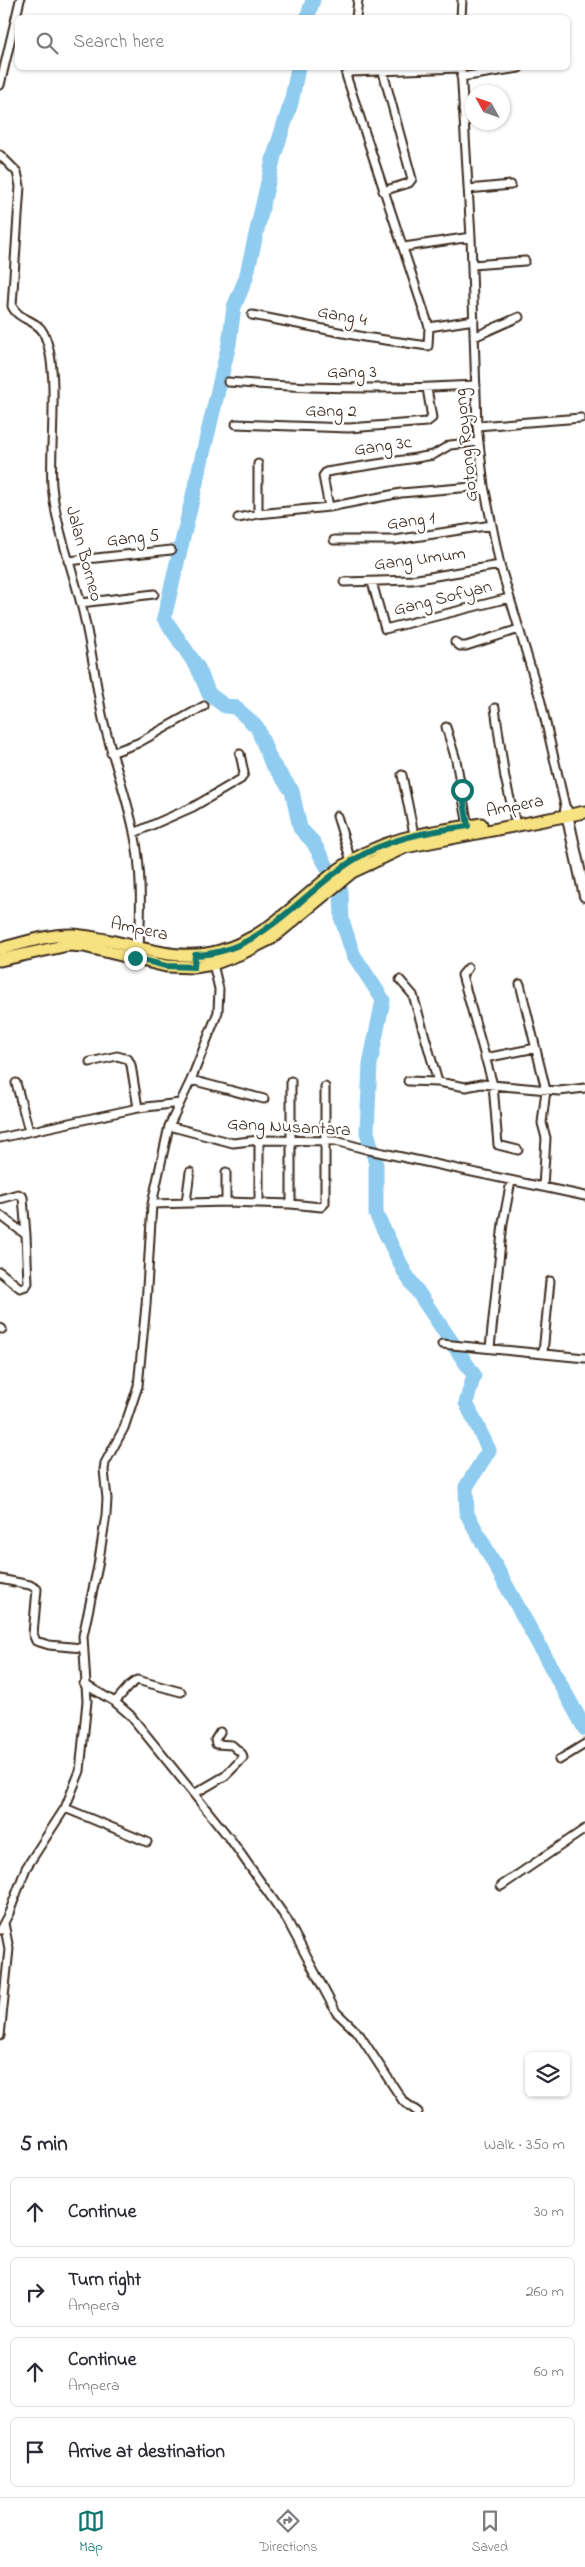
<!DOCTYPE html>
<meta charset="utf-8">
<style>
:root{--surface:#fff;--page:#f2f2f3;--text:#2b2b33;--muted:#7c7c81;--line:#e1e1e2;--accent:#0f766e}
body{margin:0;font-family:"Indie Flower",sans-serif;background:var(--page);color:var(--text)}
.controls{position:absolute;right:15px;bottom:15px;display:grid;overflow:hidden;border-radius:8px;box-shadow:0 1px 4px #0004}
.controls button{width:45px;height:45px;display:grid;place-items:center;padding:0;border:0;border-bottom:1px solid var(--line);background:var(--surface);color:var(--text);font:25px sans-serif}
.compass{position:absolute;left:465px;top:85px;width:45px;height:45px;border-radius:50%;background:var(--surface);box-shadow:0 1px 4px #0004;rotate:310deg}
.stop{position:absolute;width:15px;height:15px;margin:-11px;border:4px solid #0f766e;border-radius:50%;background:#fff}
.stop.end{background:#0f766e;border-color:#fff;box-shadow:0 1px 5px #0008}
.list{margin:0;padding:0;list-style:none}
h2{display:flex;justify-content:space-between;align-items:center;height:65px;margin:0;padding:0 20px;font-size:21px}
h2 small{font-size:16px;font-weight:400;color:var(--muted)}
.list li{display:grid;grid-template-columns:32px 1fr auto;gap:15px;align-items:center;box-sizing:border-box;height:70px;margin:0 10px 10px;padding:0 10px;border:1px solid var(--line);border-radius:8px}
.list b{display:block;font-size:19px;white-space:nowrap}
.list p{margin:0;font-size:16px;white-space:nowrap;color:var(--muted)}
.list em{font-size:16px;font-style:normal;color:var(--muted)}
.icon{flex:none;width:28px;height:28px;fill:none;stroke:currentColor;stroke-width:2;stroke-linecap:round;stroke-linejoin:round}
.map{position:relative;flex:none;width:585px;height:2112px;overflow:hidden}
.search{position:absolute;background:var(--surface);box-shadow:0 1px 4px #0004;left:15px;right:15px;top:15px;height:55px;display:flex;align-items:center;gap:12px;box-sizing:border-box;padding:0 18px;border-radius:8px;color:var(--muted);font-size:19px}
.sheet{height:385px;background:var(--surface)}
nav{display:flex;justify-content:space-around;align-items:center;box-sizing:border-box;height:70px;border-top:1px solid var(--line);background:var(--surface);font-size:14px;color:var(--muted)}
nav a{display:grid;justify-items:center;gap:2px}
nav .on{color:var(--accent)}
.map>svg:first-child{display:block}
</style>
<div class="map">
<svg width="585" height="2112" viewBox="0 0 585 2112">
<rect width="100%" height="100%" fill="#fff"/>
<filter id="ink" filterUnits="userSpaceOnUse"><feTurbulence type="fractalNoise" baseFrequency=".02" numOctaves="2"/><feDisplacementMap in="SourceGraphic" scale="10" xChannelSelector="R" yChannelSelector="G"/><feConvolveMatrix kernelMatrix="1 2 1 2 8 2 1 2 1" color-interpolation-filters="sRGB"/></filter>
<g filter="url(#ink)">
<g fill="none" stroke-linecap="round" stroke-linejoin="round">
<!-- river -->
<path stroke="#8fccef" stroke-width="15" d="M307 18 313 0
M298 68 291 103 274 156 246 278 234 307 229 344 164 618 198 668 209 694 225 706 235 707 257 727 271 762 292 791 300 828 313 842 341 891 342 920 353 954 383 1000 370 1064 367 1132 376 1164V1214L405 1273 474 1375 466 1403 489 1450 466 1487 467 1514 585 1729"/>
<defs>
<path id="street" d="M356 18 358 0
M461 18 462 0
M461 68 471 237 477 426 484 486 500 565 541 702 566 810
M383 72 412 179 409 183 383 191
M461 77 519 68
M0 85 20 0
M463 110H472
M0 155 17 172 20 186 12 306C18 320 37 320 43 332 61 367 49 446 52 486 56 528 71 564 81 604 91 641 95 681 103 719 112 757 126 793 134 832 142 870 141 910 139 948
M468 189 511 185
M404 247 471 237
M472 265 525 261
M252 315 364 337 428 346 429 327 346 75 351 72 461 68
M429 327 474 320
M474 337 519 317
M228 382C311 389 393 390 476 385
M236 424 349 428 427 422 432 418 427 388
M477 426 581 418
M258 464V514
M329 507 323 476 326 472 416 458 433 455 450 445 479 442
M238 518 258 514 329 507 401 493 484 486
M334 540H395L492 525
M68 561 171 550
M344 582 412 580 500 565
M372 582 385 629 509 598
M81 603 154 594
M455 642 460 646H466L519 629
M495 708 505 778 516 824
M446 727 456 760 468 826
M111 753 138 743 204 706
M402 775 414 834
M337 816 351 861
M134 833 193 807 241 779 244 773 240 754
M468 968 462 975 493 1085 498 1145 518 1150
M400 980 413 995 438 1082
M520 984 546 1090 542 1123 546 1138 543 1187
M485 1058 536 1048
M90 1062 117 1056 128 1059 131 1065 138 1108
M191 1080 264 1099
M291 1081V1204L321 1207 325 1203V1087
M408 1081 438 1082 466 1087 481 1084 559 1091 585 1088
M16 1083 29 1131
M169 1126 233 1143 259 1140 336 1141 369 1150 585 1196
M0 1138 138 1108 180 1103
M259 1140V1203L291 1204
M226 1172V1202L259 1203
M0 1199 18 1194 23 1197 26 1235
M186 1202 190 1172
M153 1204 226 1202
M0 1215 26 1235 28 1283 26 1286 20 1288 0 1272
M0 1328 2 1329
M442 1344 585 1358
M490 1348 503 1223 511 1181
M543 1353 550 1281
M0 1579 30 1585 37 1589 33 1634 36 1641 49 1645 82 1648
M84 1684 115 1702 130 1715 231 1840 286 1918 336 2012 359 2034 403 2101 418 2112
M115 1702 129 1686 137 1680 181 1692
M559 1760 585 1744
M194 1794 225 1776 243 1758 242 1754 232 1745 216 1744 215 1740 220 1732
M65 1808 147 1842
M501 1886 585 1829
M0 1930 9 1913 26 1868 65 1808 80 1771 87 1701 83 1636 98 1566 106 1515 107 1499 104 1470 105 1463 124 1428 138 1386 146 1305 152 1204 169 1126 191 1080 218 1012 219 989 213 964
M0 2036 9 1949 4 1923"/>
<path id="secondary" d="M566 810 585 896"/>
<path id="primary" d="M0 949C23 943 46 935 71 935 121 937 169 966 220 951 270 937 301 897 341 868 383 837 431 832 481 824
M0 960 68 945 84 946 166 966 194 967 213 964 242 953 272 938 352 872 405 847 585 812"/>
</defs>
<!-- street casing -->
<use href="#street" stroke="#3b2a1e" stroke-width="11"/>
<!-- secondary casing -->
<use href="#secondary" stroke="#3b2a1e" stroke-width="14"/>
<!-- primary casing -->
<use href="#primary" stroke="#3b2a1e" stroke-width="15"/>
<!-- street -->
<use href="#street" stroke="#fff" stroke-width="7"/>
<!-- secondary -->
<use href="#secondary" stroke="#fff" stroke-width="10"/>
<!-- primary -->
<use href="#primary" stroke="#f7e281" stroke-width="11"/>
</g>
</g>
<g fill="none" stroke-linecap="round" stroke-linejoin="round" filter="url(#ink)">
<!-- route -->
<path stroke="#0f766e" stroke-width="6" d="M135 958 166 966 194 967 195 955C262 953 300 894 352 861 388 838 426 832 468 826L462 790"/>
</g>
<g text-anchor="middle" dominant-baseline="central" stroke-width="5" stroke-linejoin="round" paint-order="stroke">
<!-- street labels -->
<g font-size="18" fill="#3b2a1e" stroke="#fff">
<text transform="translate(342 317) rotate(11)">Gang 4</text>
<text x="352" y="373">Gang 3</text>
<text transform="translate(331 412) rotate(1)">Gang 2</text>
<text transform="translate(467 445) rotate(-96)">Gotong Royong</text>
<text transform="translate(383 447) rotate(-8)">Gang 3c</text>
<text transform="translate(411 522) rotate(-7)">Gang 1</text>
<text transform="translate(133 539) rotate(-6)">Gang 5</text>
<text transform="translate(83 554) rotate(75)">Jalan Borneo</text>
<text transform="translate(420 560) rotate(-7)">Gang Umum</text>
<text transform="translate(443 599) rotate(-14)">Gang Sofyan</text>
<text transform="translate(515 807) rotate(-11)">Ampera</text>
<text transform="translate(139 930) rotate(12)">Ampera</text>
<text transform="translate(289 1128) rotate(3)">Gang Nusantara</text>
</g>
</g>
</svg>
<div class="controls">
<button><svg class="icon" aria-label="layers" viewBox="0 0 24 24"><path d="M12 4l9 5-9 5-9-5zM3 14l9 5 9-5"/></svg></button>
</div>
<svg class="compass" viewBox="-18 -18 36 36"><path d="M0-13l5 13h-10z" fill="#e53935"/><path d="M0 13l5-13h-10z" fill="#7c7c81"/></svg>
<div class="stop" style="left:462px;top:790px"></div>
<div class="stop end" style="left:135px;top:958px"></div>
<div class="search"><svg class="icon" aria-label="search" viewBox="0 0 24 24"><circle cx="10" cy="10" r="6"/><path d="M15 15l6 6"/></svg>Search here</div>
</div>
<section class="sheet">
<h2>5 min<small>Walk · 350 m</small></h2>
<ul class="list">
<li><svg class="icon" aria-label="ahead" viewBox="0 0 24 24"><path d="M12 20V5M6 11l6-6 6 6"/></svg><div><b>Continue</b></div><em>30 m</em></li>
<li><svg class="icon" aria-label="right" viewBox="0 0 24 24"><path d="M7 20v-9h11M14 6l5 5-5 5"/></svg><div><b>Turn right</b><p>Ampera</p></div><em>260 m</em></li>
<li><svg class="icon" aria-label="ahead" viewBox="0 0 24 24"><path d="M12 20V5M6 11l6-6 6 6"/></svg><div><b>Continue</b><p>Ampera</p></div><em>60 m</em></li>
<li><svg class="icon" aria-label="arrive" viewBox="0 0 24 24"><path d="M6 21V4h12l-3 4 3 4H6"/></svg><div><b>Arrive at destination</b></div></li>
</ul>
</section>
<nav>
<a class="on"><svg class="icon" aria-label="map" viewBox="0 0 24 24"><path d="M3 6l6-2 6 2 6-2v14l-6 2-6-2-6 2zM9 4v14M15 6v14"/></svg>Map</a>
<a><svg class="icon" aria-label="directions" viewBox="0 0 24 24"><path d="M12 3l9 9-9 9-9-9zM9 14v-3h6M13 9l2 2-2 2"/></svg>Directions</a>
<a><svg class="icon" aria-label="saved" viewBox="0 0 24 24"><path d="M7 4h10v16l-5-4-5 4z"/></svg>Saved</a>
</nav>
